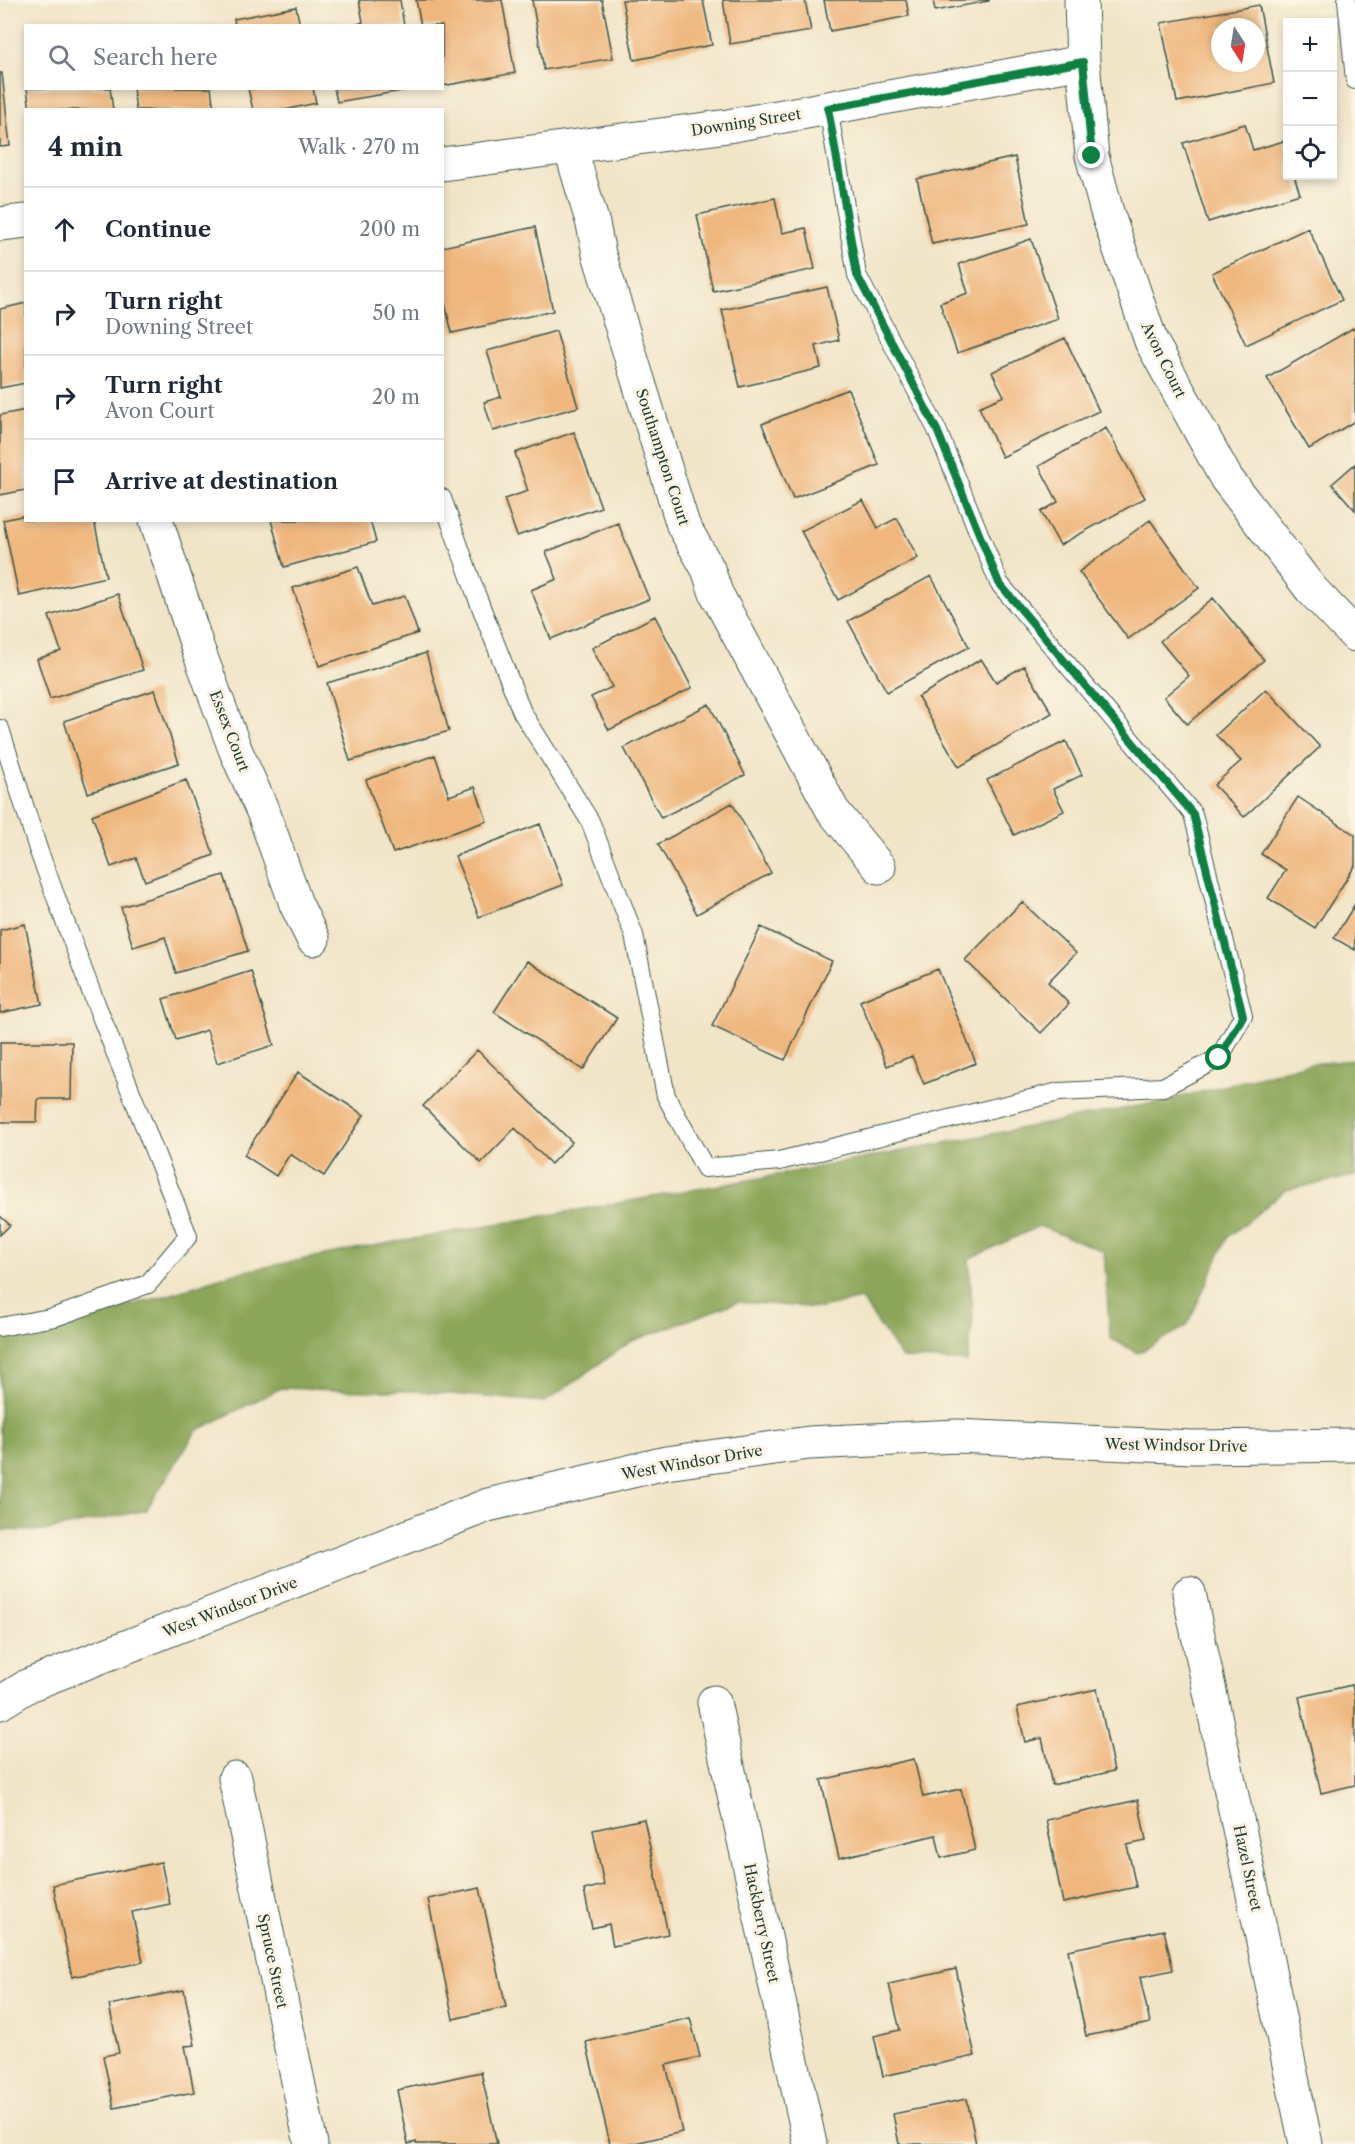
<!DOCTYPE html>
<meta charset="utf-8">
<style>
:root{--surface:#fff;--page:#f2f2f3;--text:#1f2937;--muted:#747a83;--line:#e0e1e3}
body{margin:0;font-family:"Libre Caslon Text",serif;background:var(--page);color:var(--text)}
.controls{position:absolute;right:18px;top:18px;display:grid;overflow:hidden;border-radius:0px;box-shadow:0 3px 9px #0003}
.controls button{width:54px;height:54px;display:grid;place-items:center;padding:0;border:0;border-bottom:2px solid var(--line);background:var(--surface);color:var(--text);font:30px sans-serif}
.compass{position:absolute;left:1211px;top:18px;width:54px;height:54px;border-radius:50%;background:var(--surface);box-shadow:0 3px 9px #0003;rotate:168deg}
.stop{position:absolute;width:18px;height:18px;margin:-14px;border:4px solid #0b8043;border-radius:50%;background:#fff}
.stop.end{background:#0b8043;border-color:#fff;box-shadow:0 2px 6px #0008}
.list{margin:0;padding:0;list-style:none}
h2{display:flex;justify-content:space-between;align-items:center;height:78px;margin:0;padding:0 24px;font-size:26px}
h2 small{font-size:20px;font-weight:400;color:var(--muted)}
.list li{display:grid;grid-template-columns:39px 1fr auto;gap:18px;align-items:center;box-sizing:border-box;height:84px;padding:0 24px;border-top:2px solid var(--line)}
.list b{display:block;font-size:22px;white-space:nowrap}
.list p{margin:0;font-size:20px;white-space:nowrap;color:var(--muted)}
.list em{font-size:20px;font-style:normal;color:var(--muted)}
.icon{flex:none;width:33px;height:33px;fill:none;stroke:currentColor;stroke-width:2;stroke-linecap:round;stroke-linejoin:round}
.map{position:relative;flex:none;width:1355px;height:2144px;overflow:hidden}
.search{position:absolute;background:var(--surface);box-shadow:0 3px 9px #0003;left:24px;top:24px;width:420px;height:66px;display:flex;align-items:center;gap:15px;box-sizing:border-box;padding:0 21px;border-radius:0px;color:var(--muted);font-size:22px}
.panel{position:absolute;background:var(--surface);box-shadow:0 3px 9px #0003;left:24px;top:108px;width:420px;height:414px;border-radius:0px}
.map>svg:first-child{display:block}
</style>
<div class="map">
<svg width="1355" height="2144" viewBox="0 0 1355 2144">
<rect width="100%" height="100%" fill="#fcf5e5"/>
<filter id="ink" filterUnits="userSpaceOnUse"><feTurbulence type="fractalNoise" baseFrequency=".0167" numOctaves="2"/><feDisplacementMap in="SourceGraphic" scale="12" xChannelSelector="R" yChannelSelector="G"/><feConvolveMatrix kernelMatrix="1 2 1 2 8 2 1 2 1" color-interpolation-filters="sRGB"/></filter>
<filter id="wash" filterUnits="userSpaceOnUse"><feTurbulence type="fractalNoise" baseFrequency=".008" numOctaves="4" result="noise"/><feDisplacementMap in="SourceGraphic" scale="24" xChannelSelector="R" yChannelSelector="G"/><feGaussianBlur stdDeviation="1.35" result="paint"/><feColorMatrix in="noise" values="0 0 0 0 0 0 0 0 0 0 0 0 0 0 0 0 0 1.4 0 .05"/><feComposite in="paint" operator="in"/></filter>
<g filter="url(#wash)">
<rect width="100%" height="100%" fill="#f1e5c7"/>
<!-- forest -->
<path fill="#8ba658" stroke="#557246" stroke-width="1.5" d="M1355 1060V1176L1286 1190 1227 1238 1187 1326 1138 1353 1110 1338 1104 1251 1039 1226 969 1259 973 1319 967 1362 902 1358 861 1299 821 1308 737 1302 632 1341 545 1402 416 1391H365L281 1388 196 1431 146 1510 44 1531 0 1530V1335L44 1327 169 1295 231 1274 350 1250 766 1177 1170 1100 1308 1064Z"/>
<g id="blocks">
<!-- building -->
<path fill="#efb77e" fill-rule="evenodd" d="M359 0H400L404 26H353L363 22Z
M416 0H502L515 73 442 86V26H421Z
M532 0H602L613 58 544 70Z
M622 0H703L712 45 634 60Z
M723 0H805L811 31 730 44Z
M824 0H906L909 16 830 31Z
M933 0H989V1L935 11Z
M1259 5 1274 83 1177 102 1161 23ZM1220 27H1256V63H1220Z
M296 7 300 26H235L234 19Z
M0 73H2L10 146 0 147Z
M27 88H110L113 110H30Z
M133 88H211L214 110H136Z
M248 88H313L316 103 285 110H253Z
M334 88H407V90L337 102Z
M1245 124 1253 150 1284 141 1288 154V176H1294L1300 194 1208 222 1183 143Z
M1015 157 1029 224 932 244 917 179Z
M775 198 782 233 806 228 815 269 713 291 697 215Z
M535 227 553 311 452 333 442 291V247Z
M1308 228 1342 300 1246 345 1212 273Z
M1031 239 1058 319 957 353 940 303 968 293 959 264Z
M827 287 839 340 816 346 821 368 740 387 722 310Z
M26 303V383L0 388V309Z
M1353 328 1355 332V421L1309 449 1267 378Z
M556 331 578 407 493 431 484 402 501 397 487 351Z
M1065 338 1099 411 1002 457 979 407 1004 396 992 372Z
M848 389 879 465 793 499 762 424Z
M26 410V490L0 495V415Z
M1106 428 1145 498 1060 545 1041 512 1058 502 1039 466Z
M574 432 601 507 517 536 504 499 528 491 515 453Z
M1355 464V510L1332 484Z
M863 500 878 528 897 518 918 558 838 600 801 531Z
M26 515V520H94L106 577 19 596 3 520Z
M271 520H370L376 542 284 567Z
M1150 520 1199 588 1128 639 1079 572Z
M618 523 649 599 551 639 531 590 557 579 546 552Z
M358 567 372 606 405 596 418 633 319 666 293 588Z
M931 576 969 647 887 692 848 621Z
M118 594 143 670 50 699 37 659 61 651 49 616Z
M1213 598 1264 660 1187 724 1164 697 1189 676 1160 641Z
M655 616 692 688 609 730 591 697 612 687 592 648Z
M426 653 449 731 350 761 327 683Z
M981 659 996 682 1024 666 1052 713 959 767 918 697Z
M1266 689 1320 747 1244 817 1214 785 1241 761 1216 735Z
M155 690 179 763 88 793 64 721Z
M709 704 745 775 661 818 624 748Z
M1066 741 1082 775 1053 789 1064 811 1014 835 987 780Z
M435 755 449 796 475 787 487 821 393 853 366 780Z
M186 780 214 855 145 881 136 858 111 867 92 815Z
M1298 797 1355 835V866L1315 928 1268 898 1286 870 1261 854Z
M732 803 771 873 697 914 658 844Z
M540 824 563 885 479 917 455 856Z
M224 875 248 951 176 973 165 937 133 947 121 907Z
M1022 902 1076 953 1048 982 1069 1004 1041 1033 965 960Z
M1355 904V950L1334 938Z
M25 924 42 1004 0 1013V930Z
M761 927 832 961 785 1060 712 1026Z
M527 961 617 1018 583 1070 494 1012Z
M938 969 976 1063 924 1084 912 1056 887 1066 860 1001Z
M251 971 274 1045 217 1063 207 1030 176 1040 163 999Z
M0 1042H72L71 1099H38L37 1122H0Z
M477 1050 572 1142 551 1164 515 1128 481 1163 423 1106Z
M298 1072 364 1115 324 1176 290 1154 276 1176 244 1155Z
M0 1216 10 1225 0 1235Z
M1352 1685 1355 1698V1785L1321 1793 1299 1697Z
M1097 1689 1114 1771 1052 1785 1042 1738 1025 1742 1017 1707Z
M914 1759 923 1797 961 1789 975 1850 941 1858 936 1835 839 1858 821 1780Z
M1138 1800 1146 1841 1127 1845 1136 1887 1063 1903 1046 1820Z
M644 1819 668 1934 613 1946 609 1924 592 1928 584 1890 604 1885 593 1830Z
M161 1862 170 1904 132 1912 143 1962 72 1977 53 1885Z
M480 1888 506 2007 453 2019 428 1899Z
M1164 1930 1173 1970 1140 1977 1150 2023 1086 2036 1068 1950Z
M956 1969 975 2056 883 2076 874 2036 900 2030 889 1984Z
M184 1990 195 2045 185 2046 194 2092 114 2108 103 2056 119 2053 109 2005Z
M690 2018 700 2057 666 2065 682 2132 631 2144H610L586 2042Z
M481 2072 497 2144H416V2142L408 2144 397 2090Z
M967 2099 976 2144H899L893 2114Z"/>
</g>
</g>
<g filter="url(#ink)">
<use href="#blocks" fill-opacity="0" stroke="#3e564a" stroke-width="1.5"/>
<g fill="none" stroke-linecap="round" stroke-linejoin="round">
<defs>
<path id="service" d="M1347 0 1355 80
M442 498 476 594 522 712 590 821 634 935 666 1096 705 1168 779 1161 1059 1092 1163 1087 1219 1058 1243 1016 1193 814 999 583 937 430 857 275 828 108
M0 729 38 849 89 986 188 1236 148 1284 55 1317 0 1327"/>
<path id="minor" d="M1081 0 1083 62 1092 156 1107 212 1151 341 1226 478 1311 589 1355 635
M570 147 593 224 599 254 683 525 708 569 716 593 833 811 879 867
M442 164 728 126 1083 62
M0 224 26 221
M156 520 198 649 235 749 264 814 296 904 313 939
M1189 1593 1306 2144
M714 1702 810 2144
M235 1778 311 2144"/>
<path id="tertiary" d="M0 1703 29 1685 488 1505 666 1463 809 1443 957 1436 1192 1447 1355 1445"/>
</defs>
<!-- service casing -->
<use href="#service" stroke="#3e564a" stroke-width="20"/>
<!-- minor casing -->
<use href="#minor" stroke="#3e564a" stroke-width="35"/>
<!-- tertiary casing -->
<use href="#tertiary" stroke="#3e564a" stroke-width="35"/>
<!-- service -->
<use href="#service" stroke="#fff" stroke-width="18"/>
<!-- minor -->
<use href="#minor" stroke="#fff" stroke-width="33"/>
<!-- tertiary -->
<use href="#tertiary" stroke="#fff" stroke-width="33"/>
</g>
</g>
<g fill="none" stroke-linecap="round" stroke-linejoin="round" filter="url(#ink)">
<!-- route -->
<path stroke="#0b8043" stroke-width="8" d="M1092 156 1083 62 828 108 857 275 937 430 999 583 1193 814 1243 1016 1219 1058"/>
</g>
<g text-anchor="middle" dominant-baseline="central" stroke-width="6" stroke-linejoin="round" paint-order="stroke">
<!-- street labels -->
<g font-size="15" fill="#1f3d34" stroke="#fcf5e5">
<text transform="translate(746 122) rotate(-9)">Downing Street</text>
<text transform="translate(1164 360) rotate(64)">Avon Court</text>
<text transform="translate(663 457) rotate(72)">Southampton Court</text>
<text transform="translate(230 731) rotate(69)">Essex Court</text>
<text transform="translate(1176 1445) rotate(1)">West Windsor Drive</text>
<text transform="translate(692 1462) rotate(-10)">West Windsor Drive</text>
<text transform="translate(230 1607) rotate(-21)">West Windsor Drive</text>
<text transform="translate(1248 1868) rotate(78)">Hazel Street</text>
<text transform="translate(762 1923) rotate(78)">Hackberry Street</text>
<text transform="translate(273 1961) rotate(78)">Spruce Street</text>
</g>
</g>
</svg>
<div class="controls">
<button>+</button>
<button>−</button>
<button><svg class="icon" aria-label="locate" viewBox="0 0 24 24"><circle cx="12" cy="12" r="6"/><path d="M12 2v4M12 18v4M2 12h4M18 12h4"/></svg></button>
</div>
<svg class="compass" viewBox="-18 -18 36 36"><path d="M0-13l5 13h-10z" fill="#e53935"/><path d="M0 13l5-13h-10z" fill="#747a83"/></svg>
<div class="stop" style="left:1219px;top:1058px"></div>
<div class="stop end" style="left:1092px;top:156px"></div>
<div class="search"><svg class="icon" aria-label="search" viewBox="0 0 24 24"><circle cx="10" cy="10" r="6"/><path d="M15 15l6 6"/></svg>Search here</div>
<section class="panel">
<h2>4 min<small>Walk · 270 m</small></h2>
<ul class="list">
<li><svg class="icon" aria-label="ahead" viewBox="0 0 24 24"><path d="M12 20V5M6 11l6-6 6 6"/></svg><div><b>Continue</b></div><em>200 m</em></li>
<li><svg class="icon" aria-label="right" viewBox="0 0 24 24"><path d="M7 20v-9h11M14 6l5 5-5 5"/></svg><div><b>Turn right</b><p>Downing Street</p></div><em>50 m</em></li>
<li><svg class="icon" aria-label="right" viewBox="0 0 24 24"><path d="M7 20v-9h11M14 6l5 5-5 5"/></svg><div><b>Turn right</b><p>Avon Court</p></div><em>20 m</em></li>
<li><svg class="icon" aria-label="arrive" viewBox="0 0 24 24"><path d="M6 21V4h12l-3 4 3 4H6"/></svg><div><b>Arrive at destination</b></div></li>
</ul>
</section>
</div>
